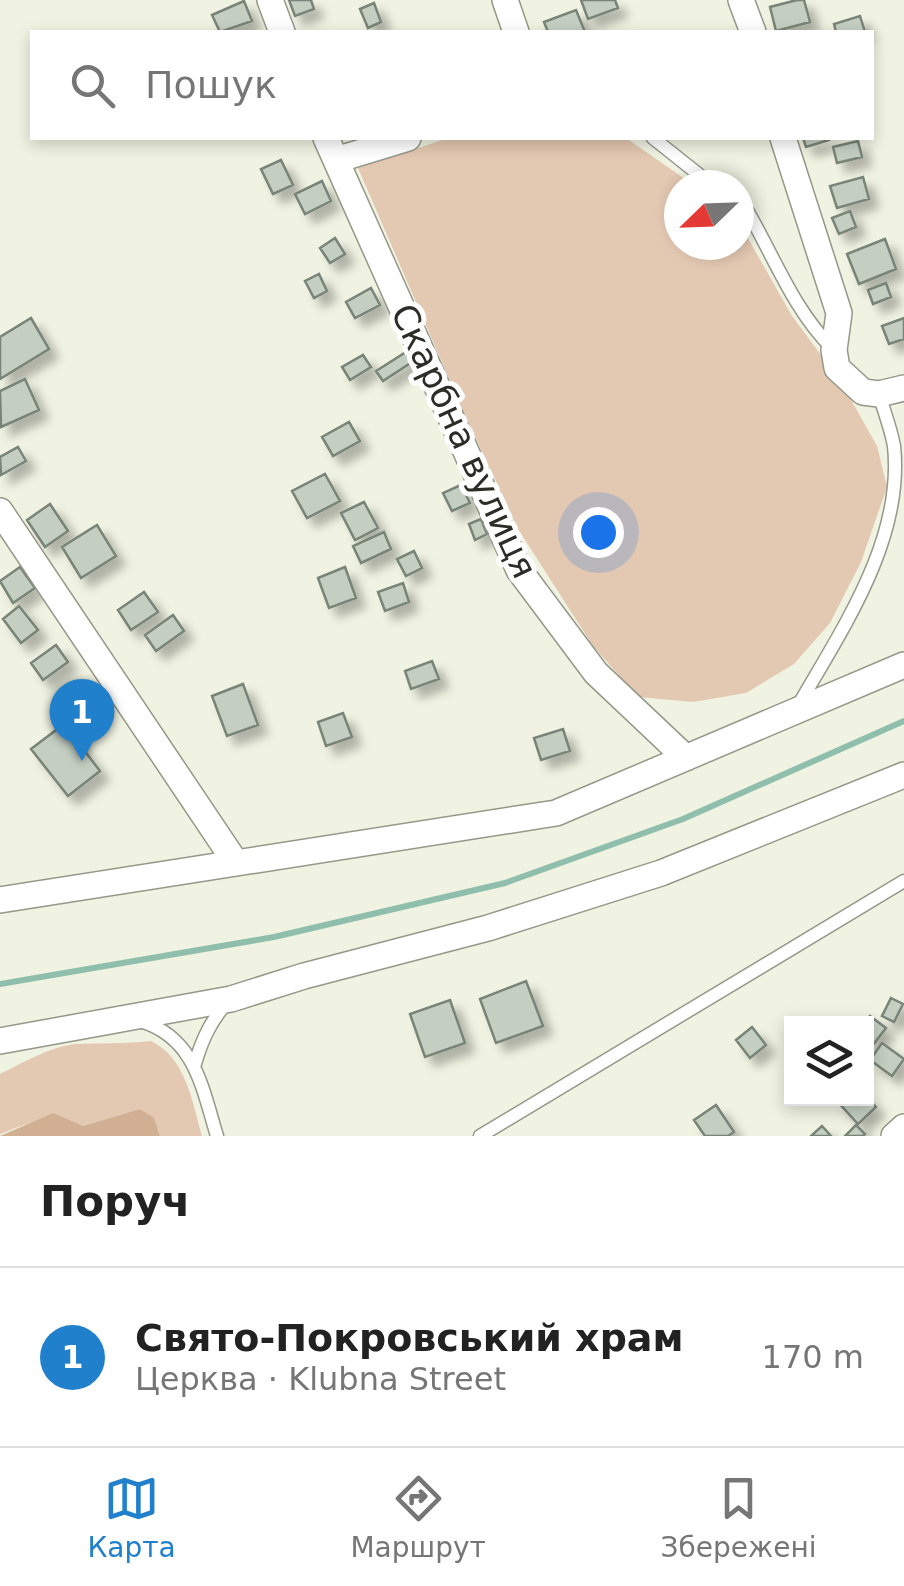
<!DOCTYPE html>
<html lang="uk">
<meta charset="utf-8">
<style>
:root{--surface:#fff;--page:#f2f2f2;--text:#222;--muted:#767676;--line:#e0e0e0;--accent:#2180cc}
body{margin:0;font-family:"DejaVu Sans",sans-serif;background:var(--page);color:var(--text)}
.controls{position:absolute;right:30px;bottom:30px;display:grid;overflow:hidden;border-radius:0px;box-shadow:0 5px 15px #0003}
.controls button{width:90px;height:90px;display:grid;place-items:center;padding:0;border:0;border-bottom:2px solid var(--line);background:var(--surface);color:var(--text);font:50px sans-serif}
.compass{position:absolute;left:664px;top:170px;width:90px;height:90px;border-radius:50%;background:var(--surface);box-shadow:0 5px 15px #0003;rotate:247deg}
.you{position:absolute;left:598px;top:532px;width:35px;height:35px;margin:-25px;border:8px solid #fff;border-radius:50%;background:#1a73e8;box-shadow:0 0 0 15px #1a73e833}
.badge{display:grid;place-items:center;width:65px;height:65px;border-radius:50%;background:var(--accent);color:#fff;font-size:32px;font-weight:700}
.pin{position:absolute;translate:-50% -82px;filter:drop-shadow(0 2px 5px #0008)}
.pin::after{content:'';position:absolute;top:52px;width:35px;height:30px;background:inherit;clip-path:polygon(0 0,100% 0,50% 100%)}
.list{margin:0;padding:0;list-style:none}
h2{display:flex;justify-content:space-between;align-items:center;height:130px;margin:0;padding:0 40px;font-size:42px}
h2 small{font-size:32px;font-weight:400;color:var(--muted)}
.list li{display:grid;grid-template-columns:65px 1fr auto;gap:30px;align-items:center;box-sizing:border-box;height:180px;padding:0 40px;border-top:2px solid var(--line)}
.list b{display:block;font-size:38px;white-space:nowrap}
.list p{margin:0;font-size:32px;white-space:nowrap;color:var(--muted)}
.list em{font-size:32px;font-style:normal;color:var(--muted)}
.icon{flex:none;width:55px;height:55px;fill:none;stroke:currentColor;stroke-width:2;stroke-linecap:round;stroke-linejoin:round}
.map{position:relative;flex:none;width:904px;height:1136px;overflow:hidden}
.search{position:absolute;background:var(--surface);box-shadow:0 5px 15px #0003;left:30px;right:30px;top:30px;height:110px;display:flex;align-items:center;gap:25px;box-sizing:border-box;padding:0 35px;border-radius:0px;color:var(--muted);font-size:38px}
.sheet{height:310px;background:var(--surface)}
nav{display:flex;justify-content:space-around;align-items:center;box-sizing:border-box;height:140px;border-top:2px solid var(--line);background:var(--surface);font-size:28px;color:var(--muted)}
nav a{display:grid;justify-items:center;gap:5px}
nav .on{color:var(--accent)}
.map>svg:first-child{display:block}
</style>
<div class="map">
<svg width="904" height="1136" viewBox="0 0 904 1136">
<defs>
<filter id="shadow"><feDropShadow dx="9" dy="9" stdDeviation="5" flood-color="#0004"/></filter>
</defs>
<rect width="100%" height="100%" fill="#f0f3e2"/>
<!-- green -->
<path fill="#e3c8b2" d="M448 138H626L685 179 691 185H679V245H739V228L745 233 792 316 841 382 877 446 887 487 861 562 830 623 794 664 746 693 693 702 638 697 593 646 518 529 460 404 358 168Z
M151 1041C186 1058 192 1101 202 1136H160L154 1119 140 1109 83 1126 53 1114 0 1134V1074C23 1063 50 1046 77 1044 101 1043 126 1044 151 1041Z"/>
<!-- forest -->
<path fill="#d1af93" d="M140 1109 154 1118 160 1136H0L53 1113 83 1126Z"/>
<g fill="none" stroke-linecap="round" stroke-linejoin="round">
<!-- stream -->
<path stroke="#90beac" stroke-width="6" d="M0 984 274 937 505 883 683 819 904 721"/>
</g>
<!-- building -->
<path fill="#c4cfc2" stroke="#798478" stroke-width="2.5" filter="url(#shadow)" d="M289 0H311L314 9 295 16Z
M581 0H615L618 8 588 19Z
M797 0H804L810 22 776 31 770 7Z
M244 1 252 21 220 32 212 15Z
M374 3 381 22 368 28 360 9Z
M576 10 585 32H548L544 22Z
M860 16 865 32H836L834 24Z
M803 138H828L829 140 806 147Z
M858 141 862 157 837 163 833 147Z
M281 160 293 185 273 194 261 169Z
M863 177 869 199 837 208 830 186Z
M322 181 331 201 305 214 295 194Z
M850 211 856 227 839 234 832 218Z
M335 238 345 254 330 263 320 248Z
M885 239 896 269 859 284 847 254Z
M319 274 327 291 314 298 305 281Z
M886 283 891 297 873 304 868 290Z
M371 288 380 305 355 318 346 302Z
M31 318 49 349 0 379V337Z
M904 318V339L889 344 882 326Z
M406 352 412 362 383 381 376 371Z
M363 355 371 367 350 380 342 367Z
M25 379 39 410 1 427 0 391Z
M349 422 360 441 333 456 322 437Z
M18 447 26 461 1 475 0 457Z
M325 474 340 501 307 518 292 491Z
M461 485 470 503 452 511 443 493Z
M364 502 378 528 355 540 341 513Z
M50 504 68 531 45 547 27 520Z
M481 519 487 534 475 540 469 524Z
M97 525 116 556 81 578 62 547Z
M384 532 391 549 361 563 353 546Z
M414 551 422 568 406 576 397 559Z
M20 567 35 588 13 603 0 581Z
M345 567 356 598 329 608 318 578Z
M403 583 409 602 385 611 378 592Z
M144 592 158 612 131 630 118 610Z
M19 606 38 630 21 643 3 619Z
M173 615 184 631 156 651 145 635Z
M56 645 68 662 43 680 31 663Z
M432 661 439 679 411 689 405 671Z
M243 684 258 725 227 736 212 696Z
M343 713 352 737 326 746 318 722Z
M64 724 100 771 68 796 31 749Z
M563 729 570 751 541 760 534 738Z
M526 981 543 1026 496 1043 480 999Z
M891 998 903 1004 894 1022 882 1016Z
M450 1000 465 1043 425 1057 410 1014Z
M870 1016 886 1028 866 1054 864 1024Z
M752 1027 766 1045 750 1058 736 1040Z
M882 1043 904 1059 892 1076 870 1060Z
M866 1097 876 1107 858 1124 836 1100Z
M716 1105 734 1132 728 1136H705L694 1120Z
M856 1125 865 1134 863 1136H845Z
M822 1126 831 1136H811Z"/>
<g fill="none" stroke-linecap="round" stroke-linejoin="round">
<defs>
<path id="service" d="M653 138 712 185
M739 206 748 212C775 259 794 310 832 348
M798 706C842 629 904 540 894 446 891 429 884 411 879 394
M140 1021C195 1037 202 1087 217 1136
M195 1064C202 1039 211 1021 228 1001
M480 1136 904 881"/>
<path id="minor" d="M270 0 282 32
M505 0 516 32
M741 0 753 32
M326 138 519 570 596 673 686 758
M783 138 839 313 834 350 837 368 863 392 879 394 904 388
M336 160 408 138
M0 511 236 863
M0 900 556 813 904 665
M0 1041 231 999 304 976 488 928 661 873 904 775
M894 1136 904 1127"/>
</defs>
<!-- service casing -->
<use href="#service" stroke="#959889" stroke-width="15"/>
<!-- minor casing -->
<use href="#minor" stroke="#959889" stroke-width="28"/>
<!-- service -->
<use href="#service" stroke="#fff" stroke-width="12"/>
<!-- minor -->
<use href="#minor" stroke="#fff" stroke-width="25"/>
</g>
<g text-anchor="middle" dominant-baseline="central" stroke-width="10" stroke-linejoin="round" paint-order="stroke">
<!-- street labels -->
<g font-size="35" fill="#2b2d26" stroke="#fff">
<text transform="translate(464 441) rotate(65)">Скарбна вулиця</text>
</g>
</g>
</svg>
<div class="controls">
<button><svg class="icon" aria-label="layers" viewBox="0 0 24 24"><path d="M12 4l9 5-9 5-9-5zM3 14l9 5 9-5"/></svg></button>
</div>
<svg class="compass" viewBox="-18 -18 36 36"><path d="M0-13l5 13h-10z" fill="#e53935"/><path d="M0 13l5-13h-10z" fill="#767676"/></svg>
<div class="you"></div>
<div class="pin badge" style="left:82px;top:761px">1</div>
<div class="search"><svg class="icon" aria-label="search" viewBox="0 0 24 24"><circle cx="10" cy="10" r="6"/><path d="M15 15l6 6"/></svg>Пошук</div>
</div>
<section class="sheet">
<h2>Поруч<small></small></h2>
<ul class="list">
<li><span class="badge">1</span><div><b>Свято-Покровський храм</b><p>Церква · Klubna Street</p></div><em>170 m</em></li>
</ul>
</section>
<nav>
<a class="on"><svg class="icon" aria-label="map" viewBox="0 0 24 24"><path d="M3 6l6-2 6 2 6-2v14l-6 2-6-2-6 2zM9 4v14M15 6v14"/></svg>Карта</a>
<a><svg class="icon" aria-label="directions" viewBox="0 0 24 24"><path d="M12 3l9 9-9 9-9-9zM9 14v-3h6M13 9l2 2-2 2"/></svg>Маршрут</a>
<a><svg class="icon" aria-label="saved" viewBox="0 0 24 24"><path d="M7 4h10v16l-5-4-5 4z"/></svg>Збережені</a>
</nav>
